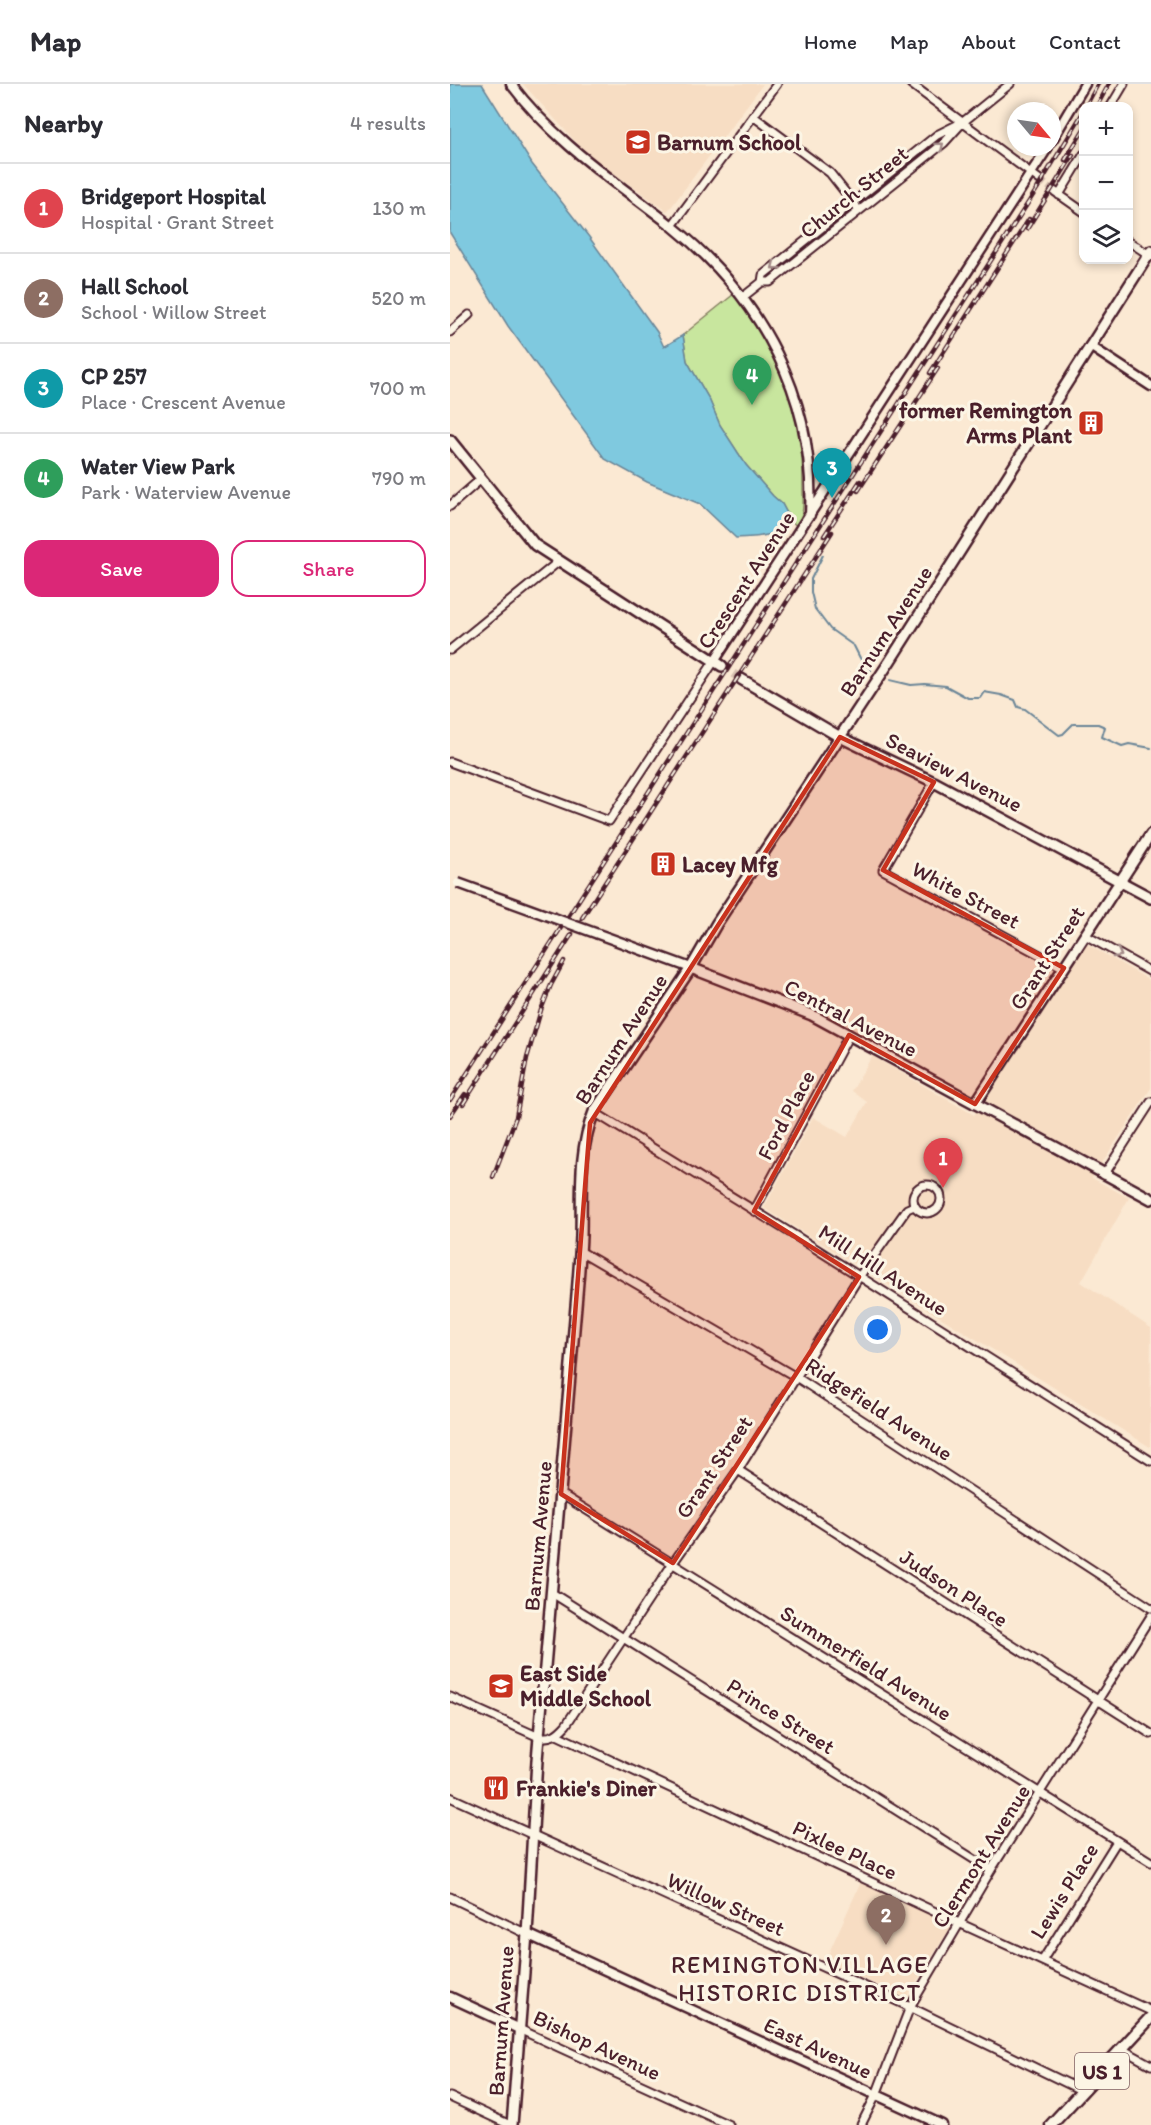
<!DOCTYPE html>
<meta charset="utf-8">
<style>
:root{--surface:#fff;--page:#f2f2f3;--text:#2b2b33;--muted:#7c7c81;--line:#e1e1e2;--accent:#db2777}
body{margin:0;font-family:Itim,sans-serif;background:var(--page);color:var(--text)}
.controls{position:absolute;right:18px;top:18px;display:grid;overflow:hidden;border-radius:12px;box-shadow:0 3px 9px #0003}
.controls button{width:54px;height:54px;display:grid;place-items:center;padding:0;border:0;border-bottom:2px solid var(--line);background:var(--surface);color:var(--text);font:30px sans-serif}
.compass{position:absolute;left:557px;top:18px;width:54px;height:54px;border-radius:50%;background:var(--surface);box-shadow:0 3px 9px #0003;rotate:119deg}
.you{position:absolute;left:428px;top:1246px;width:21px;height:21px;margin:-15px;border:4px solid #fff;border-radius:50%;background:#1a73e8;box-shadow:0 0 0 9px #1a73e833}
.badge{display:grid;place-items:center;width:39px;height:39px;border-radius:50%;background:var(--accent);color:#fff;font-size:20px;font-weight:700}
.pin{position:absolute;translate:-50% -50px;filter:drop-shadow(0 2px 3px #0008)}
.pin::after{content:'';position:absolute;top:32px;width:21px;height:18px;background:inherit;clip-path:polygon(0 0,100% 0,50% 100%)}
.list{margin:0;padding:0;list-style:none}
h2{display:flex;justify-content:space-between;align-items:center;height:78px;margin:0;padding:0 24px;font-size:26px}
h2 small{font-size:20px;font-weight:400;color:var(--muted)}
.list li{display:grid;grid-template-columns:39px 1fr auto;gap:18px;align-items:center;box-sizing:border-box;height:90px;padding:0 24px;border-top:2px solid var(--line)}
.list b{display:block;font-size:22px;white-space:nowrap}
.list p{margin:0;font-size:20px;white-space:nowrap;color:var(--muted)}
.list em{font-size:20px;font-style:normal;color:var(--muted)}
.actions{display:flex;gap:12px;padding:18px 24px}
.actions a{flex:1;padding:14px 0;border:2px solid var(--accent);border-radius:18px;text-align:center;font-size:21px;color:var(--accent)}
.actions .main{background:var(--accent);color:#fff}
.icon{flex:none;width:33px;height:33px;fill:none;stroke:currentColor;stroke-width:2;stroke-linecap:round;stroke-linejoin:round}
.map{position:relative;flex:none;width:701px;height:2041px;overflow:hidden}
header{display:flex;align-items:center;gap:36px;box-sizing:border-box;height:84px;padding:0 30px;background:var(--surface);border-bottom:2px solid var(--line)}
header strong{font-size:28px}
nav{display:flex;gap:33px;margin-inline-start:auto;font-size:21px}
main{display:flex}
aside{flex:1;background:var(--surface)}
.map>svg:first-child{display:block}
</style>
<header>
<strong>Map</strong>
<nav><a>Home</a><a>Map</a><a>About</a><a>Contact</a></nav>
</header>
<main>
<aside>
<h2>Nearby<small>4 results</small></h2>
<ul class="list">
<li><span class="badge" style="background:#e0444e">1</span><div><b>Bridgeport Hospital</b><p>Hospital · Grant Street</p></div><em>130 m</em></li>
<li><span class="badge" style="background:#8d6e63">2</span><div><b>Hall School</b><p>School · Willow Street</p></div><em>520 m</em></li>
<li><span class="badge" style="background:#0f9aa8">3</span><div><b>CP 257</b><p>Place · Crescent Avenue</p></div><em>700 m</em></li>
<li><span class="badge" style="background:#2e9e5b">4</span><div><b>Water View Park</b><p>Park · Waterview Avenue</p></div><em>790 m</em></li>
</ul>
<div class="actions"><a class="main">Save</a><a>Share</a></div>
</aside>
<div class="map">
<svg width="701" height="2041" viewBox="0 0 701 2041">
<rect width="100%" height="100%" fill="#fbe9d3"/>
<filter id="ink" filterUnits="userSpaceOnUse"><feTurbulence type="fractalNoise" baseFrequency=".0167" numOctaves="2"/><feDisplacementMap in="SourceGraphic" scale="12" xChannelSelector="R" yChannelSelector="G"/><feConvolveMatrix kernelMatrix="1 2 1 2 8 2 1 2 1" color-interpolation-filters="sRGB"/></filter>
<g filter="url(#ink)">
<!-- built -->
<path fill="#f7ddc3" d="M73 0H313L222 122 217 127 137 70Z
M635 859 701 897V1004L642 1094 679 1114 631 1198 701 1244 700 1363 314 1124 363 1033 397 1053 417 1018 402 1007 422 972 524 1031Z
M411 1798 500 1840V1844L456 1914 375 1877Z"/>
<!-- green -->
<path fill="#c8e69e" stroke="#898264" stroke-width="1.5" d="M284 210C326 265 354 331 353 402 353 416 355 429 347 442L341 437 332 420 323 412 296 381 270 341 259 315 237 277 233 251Z"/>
<!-- water -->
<path fill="#7fc9df" stroke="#6a8597" stroke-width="1.5" d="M0 0H32L82 80 139 153 207 248 214 263 233 251 237 277 259 315 270 341 296 381 323 412 332 420 341 437C329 453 305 453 286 454L250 420 197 398 155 375 58 242 0 149Z"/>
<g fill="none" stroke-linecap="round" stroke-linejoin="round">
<!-- stream -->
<path stroke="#6a8597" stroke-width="2" d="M373 471 361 495V508L365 525 380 545 404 562 410 574 421 586
M440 596 461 601 475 600 496 602 518 614H530L534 608 551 611 565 616 568 623 575 625 609 651 613 650 623 640H648L655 643 652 653 672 662 679 660 701 664"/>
<!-- minor-tunnel -->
<path stroke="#d8c1b1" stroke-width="7" stroke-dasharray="7 3.5" stroke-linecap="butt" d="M590 96 604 107"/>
<!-- secondary-tunnel -->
<path stroke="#d8c1b1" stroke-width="9" stroke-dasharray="9 4.5" stroke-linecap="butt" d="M272 582 291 595"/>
<defs>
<path id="minor" d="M461 0 590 96
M661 22 674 0
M303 32 380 89 406 122
M604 107 634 128
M609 111 634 70
M222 142 327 0
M678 157 701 172
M312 198H320L494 59 513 38 560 0
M293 213 312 198 313 191 487 51 513 38
M0 248 19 231
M0 422 31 395
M0 566 108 478
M0 678 159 737 265 576
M484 698 433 786 614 884
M635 851 701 888
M144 1028 349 1154 701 1377
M654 1091 701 1018
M463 1115a14 14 0 1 1 28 0a14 14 0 1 1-28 0Z
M304 1127 399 951
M130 1167 346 1293 701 1524
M288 1386 701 1650
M111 1410 701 1778
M102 1509 541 1786
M0 1613 89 1653C102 1654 107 1651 116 1641L223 1479 288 1386 409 1193 457 1125 464 1122
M107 1651 509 1839 701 1927
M0 1713 460 1923 633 2007
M0 1813 77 1850
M592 1877 667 1757
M69 1945 279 2041
M672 1965 701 1981
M0 2013 60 2041
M411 2041 426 2011 460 1923 541 1786 701 1532"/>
<path id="tertiary" d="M61 0C104 58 166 98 222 142 312 214 366 314 360 431
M602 56 635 0
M640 262 701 302
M265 576 598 63
M148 850 241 884
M77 1850 492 2041
M0 1913 69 1945"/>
<path id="secondary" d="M0 356 85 461 272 582
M291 595 390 653 484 698 701 814
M241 884 362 931 701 1115
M525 1020 701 750
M62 2041 77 1850 87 1676 126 1222C128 1199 130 1176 131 1152 132 1111 128 1066 144 1028L241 884 267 839 440 577 701 167"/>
<path id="primary" d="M601 2041 701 1933"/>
</defs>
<!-- minor casing -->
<use href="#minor" stroke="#4a1f2b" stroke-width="11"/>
<!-- tertiary casing -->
<use href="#tertiary" stroke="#4a1f2b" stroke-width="13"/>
<!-- secondary casing -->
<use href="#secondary" stroke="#4a1f2b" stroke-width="14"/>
<!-- primary casing -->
<use href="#primary" stroke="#4a1f2b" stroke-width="15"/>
<!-- minor -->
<use href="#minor" stroke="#fcf5e5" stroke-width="7"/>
<!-- tertiary -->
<use href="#tertiary" stroke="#fcf5e5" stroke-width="8"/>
<!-- secondary -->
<use href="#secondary" stroke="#fcf5e5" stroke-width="9"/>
<!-- primary -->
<use href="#primary" stroke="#fcf5e5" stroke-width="10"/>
<defs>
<path id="rail" d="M636 22 648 0
M647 22 659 0
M615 76 634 45
M577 145 623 71
M480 289 579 135
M408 407 488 284
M374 452 410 397
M132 834 382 448
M0 1016 587 105 634 27
M13 1020 122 850
M0 1032 15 1010
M43 1093 66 1033 77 974 91 926 101 901 114 877"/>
</defs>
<!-- rail casing -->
<use href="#rail" stroke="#4a1f2b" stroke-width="4.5"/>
<!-- rail -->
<use href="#rail" stroke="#fcf5e5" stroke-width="2" stroke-dasharray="7" stroke-linecap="butt"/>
<defs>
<path id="tertiary-bridge" d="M8 799 148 850"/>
</defs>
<!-- tertiary-bridge casing -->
<use href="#tertiary-bridge" stroke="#4a1f2b" stroke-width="13" stroke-linecap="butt"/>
<!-- tertiary-bridge -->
<use href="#tertiary-bridge" stroke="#fcf5e5" stroke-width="8"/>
</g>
<!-- one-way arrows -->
<defs><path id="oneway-chevron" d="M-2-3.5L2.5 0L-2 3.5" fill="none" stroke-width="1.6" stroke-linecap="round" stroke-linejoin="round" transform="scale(1.5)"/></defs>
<g stroke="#a38a88">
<use href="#oneway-chevron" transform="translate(490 62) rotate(-40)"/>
<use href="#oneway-chevron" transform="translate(325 182) rotate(142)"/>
<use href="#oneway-chevron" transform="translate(668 870) rotate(29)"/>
</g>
</g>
<!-- marked area -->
<path fill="#c8321e" fill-opacity="0.2" stroke="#c8321e" stroke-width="4.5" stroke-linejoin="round" d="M390 653 484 698 433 786 614 884 525 1020 399 951 304 1127 409 1193 223 1479 111 1410 140 1039Z"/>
<!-- icons -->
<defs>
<symbol id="school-square" viewBox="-11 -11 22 22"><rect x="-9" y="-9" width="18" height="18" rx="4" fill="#c8321e" stroke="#fcf5e5"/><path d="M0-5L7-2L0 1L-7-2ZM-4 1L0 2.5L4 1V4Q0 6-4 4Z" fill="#fff"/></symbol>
<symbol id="building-square" viewBox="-11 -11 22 22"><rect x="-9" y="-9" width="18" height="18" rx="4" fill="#c8321e" stroke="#fcf5e5"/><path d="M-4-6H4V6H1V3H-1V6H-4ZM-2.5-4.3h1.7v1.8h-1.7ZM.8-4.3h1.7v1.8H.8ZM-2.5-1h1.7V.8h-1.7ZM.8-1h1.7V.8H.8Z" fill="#fff"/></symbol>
<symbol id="restaurant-square" viewBox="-11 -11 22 22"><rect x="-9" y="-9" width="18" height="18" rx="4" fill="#c8321e" stroke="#fcf5e5"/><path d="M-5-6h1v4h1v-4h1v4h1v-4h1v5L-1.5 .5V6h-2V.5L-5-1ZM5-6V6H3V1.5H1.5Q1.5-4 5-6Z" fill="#fff"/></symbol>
</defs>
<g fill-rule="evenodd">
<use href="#school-square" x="173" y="43" width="30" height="30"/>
<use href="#building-square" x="626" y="324" width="30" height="30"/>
<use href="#building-square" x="198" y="765" width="30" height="30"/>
<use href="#school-square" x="36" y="1587" width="30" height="30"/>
<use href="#restaurant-square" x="31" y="1689" width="30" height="30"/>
</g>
<g text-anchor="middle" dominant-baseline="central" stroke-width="6" stroke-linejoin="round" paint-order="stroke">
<!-- shield labels -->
<rect fill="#fcf5e5" stroke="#7f5f63" stroke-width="1.5" x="625" y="1969" width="54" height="36" rx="4.5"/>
<g font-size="21" font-weight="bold" fill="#4a1f2b">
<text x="652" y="1987">US 1</text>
</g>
<!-- poi labels -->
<g font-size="22" font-weight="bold" fill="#4a1f2b" stroke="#fcf5e5" text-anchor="start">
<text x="207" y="58">Barnum School</text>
<text x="622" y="326" text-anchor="end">former Remington<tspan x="622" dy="25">Arms Plant</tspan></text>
<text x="232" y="780">Lacey Mfg</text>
<text x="70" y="1589">East Side<tspan x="70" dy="25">Middle School</tspan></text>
<text x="66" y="1704">Frankie's Diner</text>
</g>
<!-- street labels -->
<g font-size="22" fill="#4a1f2b" stroke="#fcf5e5">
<text transform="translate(404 108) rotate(-39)">Church Street</text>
<text transform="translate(296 496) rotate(-57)">Crescent Avenue</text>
<text transform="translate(436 547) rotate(-57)">Barnum Avenue</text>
<text transform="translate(504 688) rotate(27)">Seaview Avenue</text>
<text transform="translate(516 811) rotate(28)">White Street</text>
<text transform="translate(597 874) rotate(-57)">Grant Street</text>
<text transform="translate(401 934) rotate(27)">Central Avenue</text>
<text transform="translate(171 955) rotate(-57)">Barnum Avenue</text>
<text transform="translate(336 1031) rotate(-62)">Ford Place</text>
<text transform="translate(433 1186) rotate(33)">Mill Hill Avenue</text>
<text transform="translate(429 1325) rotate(33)">Ridgefield Avenue</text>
<text transform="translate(264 1383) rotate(-56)">Grant Street</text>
<text transform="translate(88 1452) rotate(-85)">Barnum Avenue</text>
<text transform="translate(504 1504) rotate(33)">Judson Place</text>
<text transform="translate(416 1579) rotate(32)">Summerfield Avenue</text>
<text transform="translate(331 1632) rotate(32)">Prince Street</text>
<text transform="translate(395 1766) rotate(25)">Pixlee Place</text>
<text transform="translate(531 1772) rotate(-58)">Clermont Avenue</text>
<text transform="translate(614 1807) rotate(-58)">Lewis Place</text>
<text transform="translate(276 1820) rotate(24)">Willow Street</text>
<text transform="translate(51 1937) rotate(-86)">Barnum Avenue</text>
<text transform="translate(147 1961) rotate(25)">Bishop Avenue</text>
<text transform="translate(368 1964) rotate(25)">East Avenue</text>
</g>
<!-- neighbourhood labels -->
<g font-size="24" letter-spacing="1.5" fill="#4a1f2b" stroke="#fcf5e5">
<text x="350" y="1880">REMINGTON VILLAGE<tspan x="350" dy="28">HISTORIC DISTRICT</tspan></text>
</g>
</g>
</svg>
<div class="controls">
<button>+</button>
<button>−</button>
<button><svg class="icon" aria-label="layers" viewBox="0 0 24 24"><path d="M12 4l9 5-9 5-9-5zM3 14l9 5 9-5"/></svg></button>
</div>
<svg class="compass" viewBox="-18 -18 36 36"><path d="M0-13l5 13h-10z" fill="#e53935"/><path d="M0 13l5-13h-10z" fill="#7c7c81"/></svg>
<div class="you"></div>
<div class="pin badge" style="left:493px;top:1104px;background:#e0444e">1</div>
<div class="pin badge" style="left:436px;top:1861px;background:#8d6e63">2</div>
<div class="pin badge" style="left:382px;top:414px;background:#0f9aa8">3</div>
<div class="pin badge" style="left:302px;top:321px;background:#2e9e5b">4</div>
</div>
</main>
